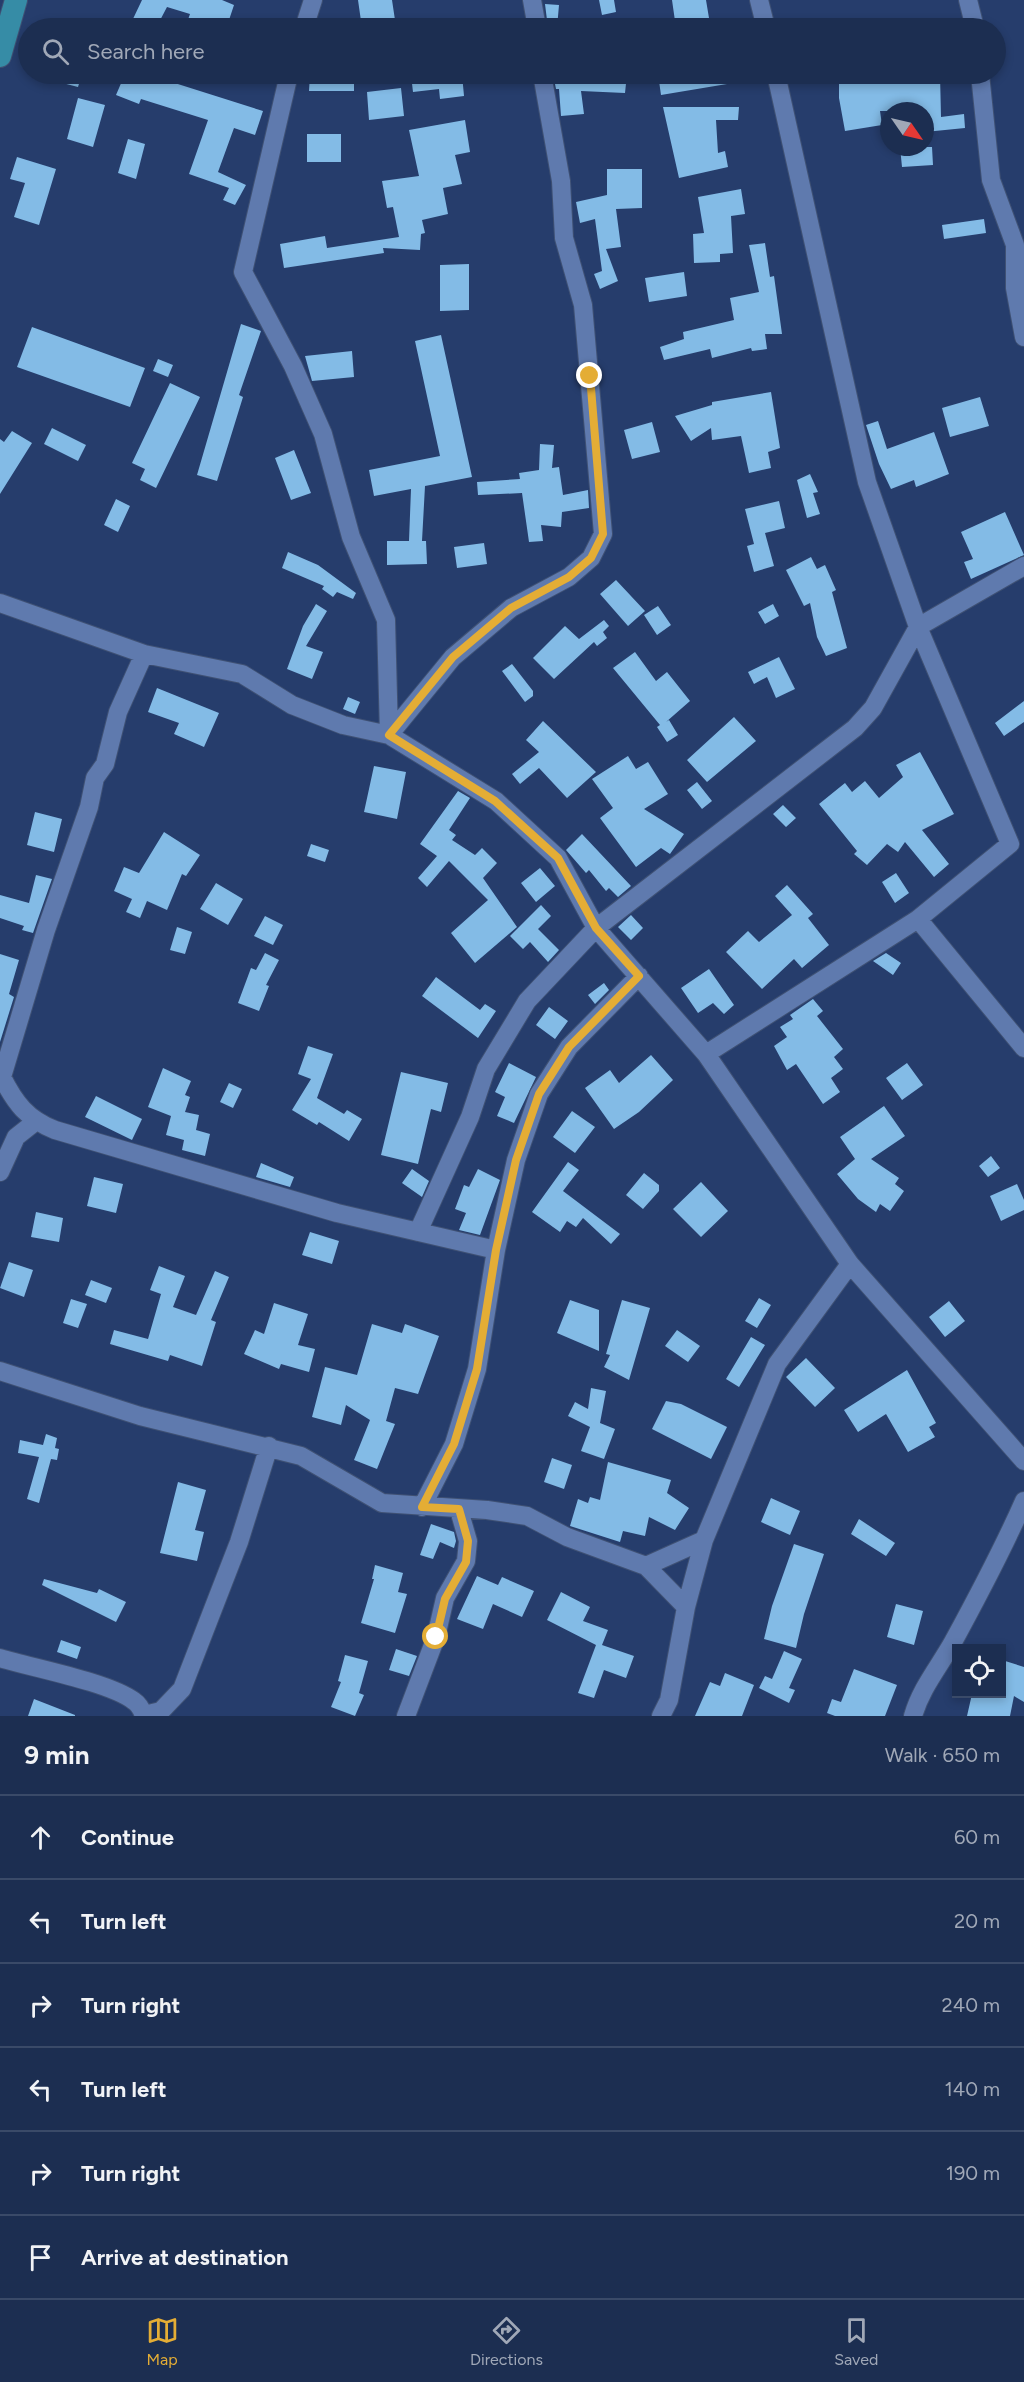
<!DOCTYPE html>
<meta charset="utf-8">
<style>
:root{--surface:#1c2e51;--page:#253658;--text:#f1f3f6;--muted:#a0a8b7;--line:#3a4a68;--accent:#e4ad35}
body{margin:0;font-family:Figtree,sans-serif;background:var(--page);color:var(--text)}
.controls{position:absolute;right:18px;bottom:18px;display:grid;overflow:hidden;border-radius:0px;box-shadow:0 3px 9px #0003}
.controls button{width:54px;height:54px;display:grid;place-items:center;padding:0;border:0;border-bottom:2px solid var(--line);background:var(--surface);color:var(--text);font:30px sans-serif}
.compass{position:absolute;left:880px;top:102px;width:54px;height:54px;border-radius:50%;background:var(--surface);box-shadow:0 3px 9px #0003;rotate:124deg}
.stop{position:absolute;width:18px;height:18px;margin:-14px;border:4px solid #e4ad35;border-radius:50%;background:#fff}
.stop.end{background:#e4ad35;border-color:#fff;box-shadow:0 2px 6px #0008}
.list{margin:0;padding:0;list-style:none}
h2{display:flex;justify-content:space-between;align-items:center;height:78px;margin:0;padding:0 24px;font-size:26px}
h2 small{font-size:20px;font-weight:400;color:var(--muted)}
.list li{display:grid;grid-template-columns:39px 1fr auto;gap:18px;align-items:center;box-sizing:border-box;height:84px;padding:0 24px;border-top:2px solid var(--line)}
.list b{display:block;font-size:22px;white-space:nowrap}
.list em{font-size:20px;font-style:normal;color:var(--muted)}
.icon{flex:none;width:33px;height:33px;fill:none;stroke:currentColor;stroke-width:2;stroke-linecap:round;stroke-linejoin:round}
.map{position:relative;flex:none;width:1024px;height:1716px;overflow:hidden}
.search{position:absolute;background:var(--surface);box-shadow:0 3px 9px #0003;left:18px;right:18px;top:18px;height:66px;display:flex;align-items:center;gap:15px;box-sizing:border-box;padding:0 21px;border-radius:33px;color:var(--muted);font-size:22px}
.sheet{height:582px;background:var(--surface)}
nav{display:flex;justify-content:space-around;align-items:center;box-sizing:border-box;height:84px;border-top:2px solid var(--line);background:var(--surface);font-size:16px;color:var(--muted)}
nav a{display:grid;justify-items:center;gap:3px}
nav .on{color:var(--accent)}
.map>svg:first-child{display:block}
</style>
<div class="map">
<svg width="1024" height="1716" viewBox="0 0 1024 1716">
<rect width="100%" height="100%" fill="#263d6c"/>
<!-- building -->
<path fill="#83bbe6" d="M142 0H222L234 5 228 23 222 20 219 28H185L190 14 167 7 156 28H147L132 21Z
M358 0H392L395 20 388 21 389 28H362Z
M599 0H614L616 12 602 15Z
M672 0H706L710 24 676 28Z
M545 4 559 5 557 28H548Z
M43 74H82L78 87 43 78Z
M125 74H135L147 79 149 74H164L162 79 263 111 255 135 234 128 218 172 246 185 235 205 223 200 229 188 189 174 208 120 141 99 139 104 116 95Z
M310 74H334L333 78H354V91H309Z
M422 74H462L464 96 440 99 439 89 413 92 411 75Z
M553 74H627L625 93 581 91 584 114 561 116 559 89H556Z
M702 74H745V81L661 95 659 81Z
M839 74H940L941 117 964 114 965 128 925 132V111H880L882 125 845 131 839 98Z
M401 88 404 116 369 120 367 92Z
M78 98 105 105 93 147 67 139Z
M663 107H739L738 120H716L718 153 725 151 728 167 679 178Z
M465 120 470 152 455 155 462 184 443 188 448 214 422 220 425 233 421 234 420 250 383 248 384 253 284 268 280 244 325 236 327 248 399 237 393 207 387 208 382 181 419 176 409 130Z
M307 134H341V162H307Z
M128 139 145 144 136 179 118 173Z
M900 147H932L933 165 902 167Z
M17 157 56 169 39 225 14 217 25 183 10 179Z
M607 169H642V208L616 209 621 247 606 249 618 281 600 289 594 274 602 271 595 219 580 223 576 202 607 195Z
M741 189 745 214 731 216 733 253 720 254V262L694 263 693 234 704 233 698 197Z
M984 219 986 233 944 239 942 225Z
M765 243 770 277 774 276 782 334H765L767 349 752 351 751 348 712 358 710 349 664 360 660 347 684 339 683 332 734 320 730 298 759 292 749 245Z
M469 264V310L440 311V265Z
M684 272 687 296 649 302 645 278Z
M241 324 261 331 239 395 243 397 217 481 197 475Z
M32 327 145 368 130 407 17 367Z
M441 335 472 477 425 486 422 541H426L427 564 387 565V541H409L411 489 374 496 369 470 440 456 415 341Z
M352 351 354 377 312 381 305 356Z
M158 359 173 365 168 377 153 371Z
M170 383 200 397 156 488 140 480 145 469 132 463Z
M771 392 780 448 768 452 771 468 749 473 741 436 712 440 711 428 691 441 675 416 712 405V402Z
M980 397 989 426 950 437 942 408Z
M878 421 887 449 934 432 949 474 916 487 914 480 891 489 879 464 866 425Z
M652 422 660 452 632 459 624 430Z
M52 428 86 445 78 461 44 444Z
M12 431 32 443 0 494V439L4 442Z
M540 444 554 445 552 468 559 467 563 495 588 490 589 508 562 512 561 527 541 525 543 541 529 542 522 493 478 495 477 482 520 479 519 473 539 470Z
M294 450 311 493 291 500 275 458Z
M810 474 818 492 813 493 820 514 807 518 797 480Z
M116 499 130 506 118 532 104 525Z
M779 501 785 528 765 533 774 566 754 572 747 546 754 544 745 509Z
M1005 512 1024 555 971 579 964 562 973 559 961 532Z
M484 543 487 564 457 568 454 547Z
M288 552 318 565 356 593 353 599 337 592 333 597 322 589 324 586 282 568Z
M811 557 817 569 825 565 836 590 832 592 847 648 826 656 817 637 810 603 804 606 786 570Z
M616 580 645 611 628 626 600 594Z
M316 604 327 611 306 646 323 652 312 679 287 669 303 626Z
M773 604 779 616 765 624 758 612Z
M658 606 671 625 657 635 644 615Z
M604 620 609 626 603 632 607 638 597 646 594 642 554 679 533 658 565 626 579 639Z
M635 652 656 681 667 672 690 701 666 722 669 720 678 735 667 742 657 727 660 725 613 668Z
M779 657 795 689 776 698 767 677 754 684 748 672Z
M512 664 533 691V696L525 702 502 671Z
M157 688 219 713 204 747 174 734 179 723 148 712Z
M348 697 360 702 355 714 343 709Z
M1024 701V722L1004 736 995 723Z
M734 717 756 741 707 782 687 760Z
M543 721 596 772 567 798 539 768 520 784 512 774 539 752 526 740Z
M920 752 954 814 922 830 949 864 934 877 905 842 898 852 887 844 867 865 854 854 857 851 819 804 845 783 852 792 865 781 879 798 903 777 896 765Z
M628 756 636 769 648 762 668 794 644 809 684 834 670 854 661 848 636 867 600 818 613 808 592 779Z
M374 766 406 772 397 819 364 812Z
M697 782 712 801 702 809 687 790Z
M458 791 470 798 449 830 456 835 452 840 475 855 482 848 497 863 483 878 517 927 475 963 451 933 488 900 449 861 427 887 418 878 437 856 420 844Z
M783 805 796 818 786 827 773 814Z
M35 812 62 819 54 852 27 845Z
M164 832 200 855 186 876 182 874 167 910 147 901 140 918 126 912 132 899 114 891 124 867 139 873Z
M582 834 631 886 618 897 609 888 606 891 589 870 586 873 566 850Z
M311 844 329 850 325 862 307 856Z
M540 868 555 886 536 902 521 883Z
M896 873 909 893 895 903 882 882Z
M36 875 52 879 33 933 22 930 24 926 0 918V895L29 903Z
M216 883 243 899 228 925 200 909Z
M787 885 813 914 808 918 829 945 802 968 794 959 762 989 726 952 748 931 759 942 792 915 775 896Z
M541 905 551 916 538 929 559 950 548 962 530 942 523 949 510 936Z
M631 915 643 928 631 940 618 927Z
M265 916 283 925 273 945 254 936Z
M177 927 192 932 185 954 170 950Z
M265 953 279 960 266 985 269 986 259 1011 238 1003 251 968 256 970Z
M886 953 901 963 893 975 873 961Z
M0 954 19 960 9 994 14 997 0 1042Z
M709 969 734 1005 724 1014 713 1003 698 1013 681 988Z
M436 977 480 1010 485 1004 496 1011 478 1038 422 996Z
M604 983 609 990 595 1004 588 995Z
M813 999 823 1011 817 1016 843 1049 834 1057 843 1069 831 1078 840 1092 823 1104 796 1064 787 1070 774 1046 787 1037 780 1027 793 1019 790 1015Z
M549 1007 568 1021 555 1039 536 1025Z
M308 1046 333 1054 317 1098 344 1114 347 1110 362 1119 349 1141 319 1122 317 1125 292 1110 311 1079 298 1074Z
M651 1055 673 1080 639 1112 614 1129 585 1088 610 1070 619 1083Z
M509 1063 536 1077 514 1123 497 1116 505 1097 495 1092Z
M907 1063 923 1085 902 1100 886 1078Z
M163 1068 191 1081 185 1095 190 1097 185 1112 199 1115 196 1130 210 1134 205 1156 182 1150 184 1140 166 1135 171 1116 148 1107Z
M401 1072 448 1083 441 1112 431 1109 418 1164 381 1155Z
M229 1083 242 1089 233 1108 220 1102Z
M96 1096 142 1119 132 1140 85 1117Z
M884 1106 905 1136 871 1159 899 1178 895 1184 904 1191 890 1211 880 1204 876 1212 858 1199 837 1174 855 1159 840 1137Z
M572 1111 595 1127 575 1153 553 1137Z
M991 1156 1000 1168 988 1177 979 1166Z
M568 1162 579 1170 563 1191 620 1234 611 1244 583 1218 576 1227 567 1221 560 1232 532 1212Z
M261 1163 294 1177 290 1187 256 1177Z
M412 1169 429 1181 422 1197 402 1183Z
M478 1169 500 1180 480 1235 459 1230 466 1213 455 1209 464 1185 469 1187Z
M644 1173 659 1185V1191L643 1209 626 1195Z
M94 1177 123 1184 116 1213 87 1206Z
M701 1182 728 1211 701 1237 673 1209Z
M1017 1184 1024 1200V1210L1001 1221 990 1196Z
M36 1212 63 1218 59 1242 31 1237Z
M310 1232 339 1241 332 1264 302 1255Z
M9 1262 33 1270 24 1297 0 1288Z
M159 1266 185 1276 173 1307 196 1315 215 1271 229 1277 211 1320 216 1322 202 1366 170 1355 168 1361 110 1344 114 1330 148 1339 161 1294 150 1290Z
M91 1280 112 1288 106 1303 85 1295Z
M759 1298 771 1305 757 1328 745 1321Z
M71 1299 87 1304 78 1328 63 1323Z
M570 1300 599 1310V1351L557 1333Z
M622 1300 650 1308 629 1380 604 1367 610 1355 606 1354Z
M949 1301 965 1321 945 1337 929 1317Z
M274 1303 308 1314 298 1345 315 1349 309 1372 281 1364 279 1369 244 1354 255 1330 264 1334Z
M372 1324 402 1333 405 1324 439 1336 418 1394 395 1388 386 1421 395 1424 377 1469 354 1460 370 1420 346 1405 341 1425 312 1417 325 1367 357 1375Z
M677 1330 700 1346 688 1362 665 1346Z
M751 1337 765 1345 739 1387 726 1379Z
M806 1358 835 1388 815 1407 786 1377Z
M907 1370 936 1423 929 1427 935 1437 908 1452 886 1414 858 1432 844 1410Z
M591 1388 606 1391 600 1423 615 1429 604 1459 581 1451 590 1427 568 1416 575 1402 588 1409Z
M666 1401 681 1404 727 1427 711 1459 652 1429Z
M46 1434 57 1438 55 1448 59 1449 57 1460 51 1459 39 1503 27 1499 39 1457 18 1453 20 1440 43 1445Z
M552 1458 572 1465 564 1489 544 1482Z
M608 1462 671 1480 667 1493 689 1508 675 1530 649 1517 645 1536 623 1531 620 1542 570 1526 578 1499 588 1503 590 1497 600 1500Z
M178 1482 206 1490 195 1530 204 1532 197 1561 160 1553Z
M771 1498 800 1511 790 1535 761 1522Z
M859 1519 895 1543 886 1556 851 1534Z
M431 1524 454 1532 456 1541 454 1548 440 1542 433 1559 420 1555Z
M794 1544 824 1554 804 1614 796 1648 764 1639 772 1606Z
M375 1565 403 1573 398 1592 407 1594 395 1633 361 1623 374 1579H372Z
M477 1576 498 1585 502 1577 534 1591 522 1617 493 1604 483 1629 457 1619Z
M44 1579 97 1593 99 1589 126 1602 116 1622 42 1585Z
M561 1592 590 1607 583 1621 608 1630 602 1645 634 1656 626 1678 604 1670 594 1698 578 1693 596 1645 547 1620Z
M896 1604 923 1611 914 1645 887 1637Z
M61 1640 81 1647 77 1659 57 1652Z
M396 1649 417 1656 409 1676 389 1670Z
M784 1651 802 1659 789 1688 795 1690 789 1703 759 1688 765 1676 772 1679Z
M345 1655 368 1661 359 1693 364 1695 355 1716 331 1707 341 1682 338 1681Z
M1002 1660 1024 1667V1702L1014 1696 1010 1716H967L972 1694H1002Z
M854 1669 897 1685 885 1716H835L827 1713 832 1699 841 1702Z
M725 1673 754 1685 742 1716H695L710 1682 720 1686Z
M34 1699 75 1715V1716H28Z"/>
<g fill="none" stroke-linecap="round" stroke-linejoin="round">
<defs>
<path id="minor" d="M532 0 537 28
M759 0 766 28
M968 0 975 28
M304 28 313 0
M289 74 243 272 293 366 323 434 351 537 386 620 389 735 496 801 558 858 596 928 706 1054 850 1264 1024 1461
M776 74 867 482 918 627 1010 844 918 919 1024 1048
M980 74 991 180 1015 245V288L1024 337
M0 603 144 654 242 674 292 705 343 725 389 735 453 657 511 608 569 577 591 558 603 534 583 305 564 238 561 181 542 74
M144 654 118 712 105 764 95 778 89 807 46 930 2 1077C15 1103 27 1119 55 1130L337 1213 496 1250
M706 1054 918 919
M0 1172 16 1137 35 1122
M418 1232 470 1117 486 1069 527 1001 596 928 855 728 873 708 918 627 1024 566
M0 1371 140 1416 301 1456 382 1503 487 1510 527 1516 567 1537 646 1566 686 1607
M422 1507 454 1444 477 1369 496 1250 516 1160 539 1094 569 1047 639 976
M646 1566 704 1540
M0 1658C33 1668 109 1682 134 1701 140 1705 142 1710 144 1716
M144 1715 161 1711 182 1689 239 1542 269 1446
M406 1716 436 1637 445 1598 466 1561 468 1541 459 1510
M661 1716 669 1700 686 1607 704 1540 777 1364 850 1264
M913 1716C921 1688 939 1667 953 1642 978 1596 1003 1549 1024 1501"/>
<path id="major" d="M0 56 16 0"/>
</defs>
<!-- minor casing -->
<use href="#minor" stroke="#3f5174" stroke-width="20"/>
<!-- major casing -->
<use href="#major" stroke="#3f5174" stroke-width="24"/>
<!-- minor -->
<use href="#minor" stroke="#5f7aae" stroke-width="18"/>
<!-- major -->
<use href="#major" stroke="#368ca6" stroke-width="22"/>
</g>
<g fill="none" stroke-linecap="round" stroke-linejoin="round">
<!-- route -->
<path stroke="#e4ad35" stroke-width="8" d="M436 1637 445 1599 466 1562 468 1541 459 1509 422 1507 454 1444 477 1369 496 1250 516 1160 539 1094 569 1047 639 976 596 928 558 858 495 801 389 735 453 657 511 608 569 577 591 558 603 534 590 376"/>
</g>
</svg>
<div class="controls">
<button><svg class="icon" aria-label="locate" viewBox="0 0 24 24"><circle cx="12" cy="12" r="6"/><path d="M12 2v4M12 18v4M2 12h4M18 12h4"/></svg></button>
</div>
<svg class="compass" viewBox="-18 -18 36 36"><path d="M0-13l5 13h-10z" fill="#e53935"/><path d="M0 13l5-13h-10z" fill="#a0a8b7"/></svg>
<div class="stop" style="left:436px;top:1637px"></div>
<div class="stop end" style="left:590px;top:376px"></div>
<div class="search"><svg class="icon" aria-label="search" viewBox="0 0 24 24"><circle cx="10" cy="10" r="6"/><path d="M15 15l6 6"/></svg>Search here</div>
</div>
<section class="sheet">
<h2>9 min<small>Walk · 650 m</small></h2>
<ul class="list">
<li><svg class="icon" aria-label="ahead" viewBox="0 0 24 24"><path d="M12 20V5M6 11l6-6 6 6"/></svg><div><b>Continue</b></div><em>60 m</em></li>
<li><svg class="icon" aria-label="left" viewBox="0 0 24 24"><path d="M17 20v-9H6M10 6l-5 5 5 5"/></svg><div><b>Turn left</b></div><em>20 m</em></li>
<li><svg class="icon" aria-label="right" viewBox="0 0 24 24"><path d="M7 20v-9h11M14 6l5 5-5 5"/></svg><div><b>Turn right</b></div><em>240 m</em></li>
<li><svg class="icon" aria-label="left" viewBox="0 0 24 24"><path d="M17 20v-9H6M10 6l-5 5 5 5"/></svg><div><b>Turn left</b></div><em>140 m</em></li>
<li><svg class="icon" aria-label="right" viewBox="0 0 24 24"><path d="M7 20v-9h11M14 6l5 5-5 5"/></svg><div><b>Turn right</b></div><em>190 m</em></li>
<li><svg class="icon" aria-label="arrive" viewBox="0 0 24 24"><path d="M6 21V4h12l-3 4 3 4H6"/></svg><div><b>Arrive at destination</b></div></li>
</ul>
</section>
<nav>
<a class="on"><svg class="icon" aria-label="map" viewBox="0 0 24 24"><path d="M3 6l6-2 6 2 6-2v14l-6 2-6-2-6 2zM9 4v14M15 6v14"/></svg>Map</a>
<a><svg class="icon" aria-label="directions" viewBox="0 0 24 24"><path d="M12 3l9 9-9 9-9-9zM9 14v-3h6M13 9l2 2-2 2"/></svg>Directions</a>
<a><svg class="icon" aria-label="saved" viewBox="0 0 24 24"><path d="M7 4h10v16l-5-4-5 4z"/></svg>Saved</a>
</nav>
